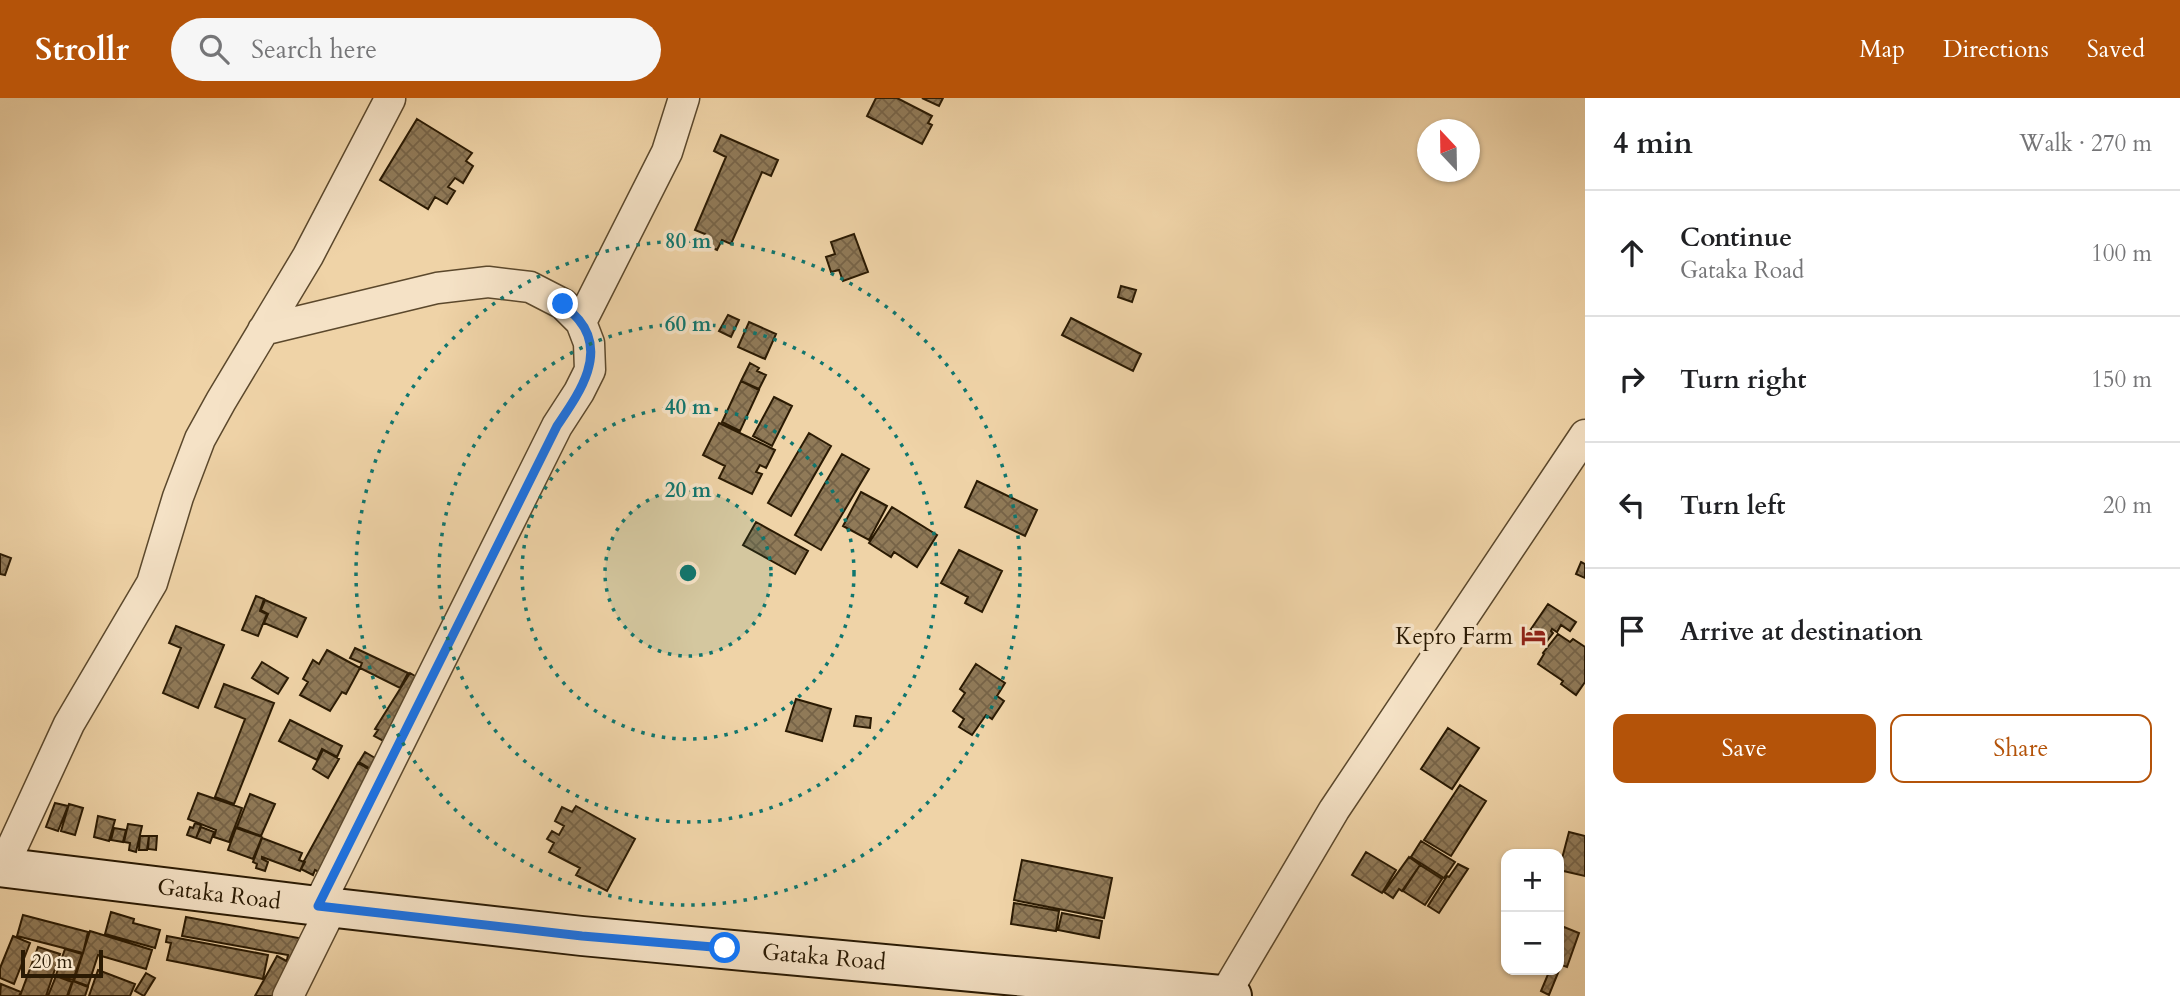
<!DOCTYPE html>
<meta charset="utf-8">
<style>
:root{--surface:#fff;--page:#f6f6f6;--text:#202124;--muted:#757577;--line:#e0e0e0;--accent:#b45309}
body{margin:0;font-family:Cardo,serif;background:var(--page);color:var(--text)}
.controls{position:absolute;right:21px;bottom:21px;display:grid;overflow:hidden;border-radius:14px;box-shadow:0 2px 5px #0004}
.controls button{width:63px;height:63px;display:grid;place-items:center;padding:0;border:0;border-bottom:2px solid var(--line);background:var(--surface);color:var(--text);font:35px sans-serif}
.compass{position:absolute;left:1417px;top:21px;width:63px;height:63px;border-radius:50%;background:var(--surface);box-shadow:0 2px 5px #0004;rotate:338deg}
.scale{position:absolute;left:21px;bottom:18px;width:82px;box-sizing:border-box;padding-left:7px;border:4px solid #2a1a03;border-top:0;font-size:19px;line-height:24px;white-space:nowrap;color:#2a1a03;-webkit-text-stroke:5px #f5e2c6;paint-order:stroke}
.stop{position:absolute;width:21px;height:21px;margin:-16px;border:5px solid #1a73e8;border-radius:50%;background:#fff}
.stop.end{background:#1a73e8;border-color:#fff;box-shadow:0 2px 7px #0008}
.list{margin:0;padding:0;list-style:none}
h2{display:flex;justify-content:space-between;align-items:center;height:91px;margin:0;padding:0 28px;font-size:30px}
h2 small{font-size:23px;font-weight:400;color:var(--muted)}
.list li{display:grid;grid-template-columns:46px 1fr auto;gap:21px;align-items:center;box-sizing:border-box;height:126px;padding:0 28px;border-top:2px solid var(--line)}
.list b{display:block;font-size:26px;white-space:nowrap}
.list p{margin:0;font-size:23px;white-space:nowrap;color:var(--muted)}
.list em{font-size:23px;font-style:normal;color:var(--muted)}
.actions{display:flex;gap:14px;padding:21px 28px}
.actions a{flex:1;padding:16px 0;border:2px solid var(--accent);border-radius:14px;text-align:center;font-size:24px;color:var(--accent)}
.actions .main{background:var(--accent);color:#fff}
.icon{flex:none;width:38px;height:38px;fill:none;stroke:currentColor;stroke-width:2;stroke-linecap:round;stroke-linejoin:round}
.map{position:relative;flex:none;width:1585px;height:898px;overflow:hidden}
header{display:flex;align-items:center;gap:42px;box-sizing:border-box;height:98px;padding:0 35px;background:var(--accent);color:#fff}
header strong{font-size:33px}
nav{display:flex;gap:38px;margin-inline-start:auto;font-size:24px}
.search{width:490px;height:63px;background:var(--page);display:flex;align-items:center;gap:18px;box-sizing:border-box;padding:0 24px;border-radius:38px;color:var(--muted);font-size:26px}
main{display:flex}
aside{flex:1;background:var(--surface)}
.map>svg:first-child{display:block}
</style>
<header>
<strong>Strollr</strong>
<div class="search"><svg class="icon" aria-label="search" viewBox="0 0 24 24"><circle cx="10" cy="10" r="6"/><path d="M15 15l6 6"/></svg>Search here</div>
<nav><a>Map</a><a>Directions</a><a>Saved</a></nav>
</header>
<main>
<div class="map">
<svg width="1585" height="898" viewBox="0 0 1585 898">
<defs>
<pattern id="building-cross-hatch" width="8" height="8" patternUnits="userSpaceOnUse" patternTransform="scale(1.75)"><rect width="8" height="8" fill="#907a58"/><path d="M0 0l8 8M0 8l8-8" fill="none" stroke="#766347"/></pattern>
</defs>
<rect width="100%" height="100%" fill="#efd3a7"/>
<filter id="stains"><feTurbulence type="fractalNoise" baseFrequency=".00286" numOctaves="4"/><feColorMatrix values="0 0 0 0 .2 0 0 0 0 .09 0 0 0 0 .02 0 0 0 .5 -.17"/></filter>
<radialGradient id="worn" r=".72"><stop offset=".6" stop-color="#630" stop-opacity="0"/><stop offset="1" stop-color="#630" stop-opacity=".3"/></radialGradient>
<!-- building -->
<path fill="url(#building-cross-hatch)" stroke="#2a1a03" stroke-width="2" d="M876 0H897L932 18 928 25 932 27 922 46 867 18Z
M922 0H943L939 8Z
M417 21 472 55 466 63 473 68 463 85 455 80 448 89 455 93 447 106 435 99 428 111 380 82Z
M721 37 778 62 771 78 762 74 731 146 722 142 717 152 701 145 705 136 695 132 726 59 714 53Z
M854 136 868 174 843 183 839 172 831 174 826 159 835 156 831 144Z
M1121 188 1136 192 1132 204 1118 199Z
M728 217 739 222 731 239 719 233Z
M1071 220 1141 256 1133 273 1062 237Z
M749 224 776 236 765 261 738 249Z
M750 265 759 270 757 273 766 277 759 291 741 283Z
M741 283 759 292 740 333 722 324Z
M774 299 792 308 772 348 753 338Z
M719 325 775 352 766 370 760 367 756 374 762 376 752 396 719 380 725 368 703 357Z
M809 335 831 348 791 418 768 405Z
M842 356 869 371 821 452 795 437Z
M977 383 1037 412 1025 438 965 409Z
M861 394 887 408 869 442 843 428Z
M892 409 937 437 917 469 894 454 891 459 869 445Z
M756 424 808 453 795 476 743 447Z
M959 452 1002 473 982 514 965 505 968 499 941 485Z
M0 456 11 460 5 477 0 476Z
M1581 464 1585 466V480L1576 476Z
M256 498 264 501 260 513 267 516 258 538 242 532Z
M265 502 306 520 297 539 264 525 268 516 261 512Z
M1548 506 1576 524 1570 533 1561 527 1557 534 1552 531 1551 533 1553 535 1547 543 1545 541 1544 543 1529 534Z
M176 528 224 547 198 610 163 595 181 550 169 545Z
M1558 536 1570 544 1573 541 1585 549V584L1576 597 1561 586 1563 583 1538 566 1544 556 1543 555Z
M355 550 408 575 400 590 360 570 362 565 350 560Z
M327 552 360 570 346 596 342 594 330 613 300 597 308 584 303 581 313 562 319 566Z
M262 564 288 580 278 596 252 580Z
M976 566 1005 585 997 598 1004 603 992 621 986 617 972 637 959 629 964 621 953 613 965 595 960 591Z
M410 575 425 584 389 646 374 638 378 632 375 631Z
M224 586 274 605 234 706 215 699 245 621 215 609Z
M796 601 831 611 822 643 786 633Z
M856 618 871 620 870 630 854 628Z
M290 622 342 648 337 659 322 651 317 662 279 643Z
M1448 630 1479 650 1452 691 1421 671Z
M323 652 339 661 328 680 313 671Z
M365 654 380 663 374 673 359 664Z
M358 665 375 675 319 774 315 772 313 777 301 771 305 764 304 763Z
M1460 687 1486 703 1451 758 1424 742Z
M198 695 242 710 229 744 214 739 216 732 188 721Z
M250 696 275 706 261 738 237 729Z
M55 705 68 708 58 733 46 729Z
M69 706 83 710 75 737 61 733Z
M576 708 635 741 607 793 576 777 580 770 549 754 554 745 547 741 552 733 559 737 564 728 555 723 562 709 572 714Z
M98 718 115 722 109 743 94 739Z
M195 725 201 727 196 740 187 737 190 729 193 730Z
M128 726 142 728 136 754 129 752 130 745 124 744Z
M201 729 214 734 210 745 196 740Z
M114 730 126 732 123 744 111 742Z
M236 730 262 739 253 761 228 752Z
M1569 734 1585 738V778L1559 772Z
M140 738H149L147 752H139Z
M149 738H157L156 752 148 751Z
M262 740 302 755 299 762 304 764 300 773 262 759V761L268 764 265 773 256 770 257 766 253 764Z
M1421 743 1455 764 1444 780 1411 759Z
M1366 754 1396 772 1382 795 1352 777Z
M1409 759 1420 767 1402 793 1399 791 1393 800 1384 794Z
M1022 762 1112 780 1104 820 1014 802Z
M1458 766 1468 771 1439 815 1428 808 1447 778 1449 779Z
M1420 767 1442 781 1425 807 1403 793Z
M1014 805 1059 813 1056 833 1011 826Z
M111 814 134 821 133 825 160 832 155 850 105 836Z
M1062 815 1102 823 1099 840 1058 832Z
M23 817 88 834 83 855 17 838Z
M186 819 304 841 299 864 287 862 288 857 182 838Z
M1559 827 1579 835 1567 869 1559 866Z
M90 833 152 852 146 871 98 857 88 888 74 883Z
M13 838 30 845 14 886 0 880V870Z
M167 838 268 857 263 881 167 862 171 845 166 844Z
M38 849 60 856 46 898H20Z
M65 851 82 856 73 882 56 877Z
M277 858 296 868 279 898H255Z
M1559 870H1560L1549 897 1541 893 1549 874 1545 872H1559Z
M98 872 135 886 130 898H89Z
M146 875 155 880 144 898 135 893Z
M56 878 72 884 67 898H48Z
M73 883 88 889 85 898H68Z
M1 886 21 894 19 898H0Z"/>
<g fill="none" stroke-linecap="round" stroke-linejoin="round">
<defs>
<path id="street" d="M581 224 667 54 684 0
M263 232 437 190 488 184 530 189 563 206 581 224 589 245 590 272 579 294 557 328 318 808
M3 769 69 626 152 485 178 399 200 341 221 303 308 158 390 1
M288 898 332 809
M1224 898 1334 712 1585 337"/>
<path id="secondary" d="M0 769 318 808 582 838 1232 898"/>
</defs>
<!-- street casing -->
<use href="#street" stroke="#5b482c" stroke-width="33"/>
<!-- secondary casing -->
<use href="#secondary" stroke="#2a1a03" stroke-width="42"/>
<!-- street -->
<use href="#street" stroke="#f5e2c6" stroke-width="30"/>
<!-- secondary -->
<use href="#secondary" stroke="#f5e2c6" stroke-width="38"/>
</g>
<g fill="none" stroke-linecap="round" stroke-linejoin="round">
<!-- route -->
<path stroke="#1a73e8" stroke-width="9" d="M563 206C568 211 574 216 579 222 608 257 577 298 557 328L318 808 582 838 725 850"/>
</g>
<!-- distance rings -->
<circle cx="688" cy="475" r="83" fill="#0f766e" fill-opacity=".12"/>
<g fill="none" stroke="#0f766e" stroke-width="3.5" stroke-dasharray="3.5 7">
<circle cx="688" cy="475" r="83"/>
<circle cx="688" cy="475" r="166"/>
<circle cx="688" cy="475" r="249"/>
<circle cx="688" cy="475" r="332"/>
</g>
<!-- icons -->
<defs>
<symbol id="hotel-bare" viewBox="-9 -9 18 18"><path d="M-6-4.5h1.5V1H6V5H4.5V3h-9V5H-6ZM-4 0a1.8 1.8 0 1 1 3.6 0ZM.5 0V-2.5h3Q6-2.5 6 0Z" fill="#8f2418" stroke="#f5e2c6" stroke-width="2.5" paint-order="stroke"/></symbol>
</defs>
<g fill-rule="evenodd">
<use href="#hotel-bare" x="1516" y="520" width="35" height="35"/>
</g>
<g text-anchor="middle" dominant-baseline="central" stroke-width="7" stroke-linejoin="round" paint-order="stroke">
<!-- poi labels -->
<g font-size="23" fill="#2a1a03" stroke="#f5e2c6" text-anchor="end">
<text x="1513" y="538">Kepro Farm</text>
</g>
<!-- street labels -->
<g font-size="23" fill="#2a1a03" stroke="#f5e2c6">
<text transform="translate(219 796) rotate(7)">Gataka Road</text>
<text transform="translate(824 859) rotate(5)">Gataka Road</text>
</g>
</g>
<circle cx="688" cy="475" r="10" fill="#0f766e" stroke="#f5e2c6" stroke-width="3.5"/>
<g font-size="21" text-anchor="middle" font-weight="bold" fill="#0f766e" stroke="#f5e2c6" stroke-width="7" stroke-linejoin="round" paint-order="stroke">
<text x="688" y="150">80 m</text>
<text x="688" y="233">60 m</text>
<text x="688" y="316">40 m</text>
<text x="688" y="399">20 m</text>
</g>
<rect width="100%" height="100%" filter="url(#stains)"/>
<rect width="100%" height="100%" fill="url(#worn)"/>
</svg>
<div class="controls">
<button>+</button>
<button>−</button>
</div>
<svg class="compass" viewBox="-18 -18 36 36"><path d="M0-13l5 13h-10z" fill="#e53935"/><path d="M0 13l5-13h-10z" fill="#757577"/></svg>
<div class="scale">20 m</div>
<div class="stop" style="left:725px;top:850px"></div>
<div class="stop end" style="left:563px;top:206px"></div>
</div>
<aside>
<h2>4 min<small>Walk · 270 m</small></h2>
<ul class="list">
<li><svg class="icon" aria-label="ahead" viewBox="0 0 24 24"><path d="M12 20V5M6 11l6-6 6 6"/></svg><div><b>Continue</b><p>Gataka Road</p></div><em>100 m</em></li>
<li><svg class="icon" aria-label="right" viewBox="0 0 24 24"><path d="M7 20v-9h11M14 6l5 5-5 5"/></svg><div><b>Turn right</b></div><em>150 m</em></li>
<li><svg class="icon" aria-label="left" viewBox="0 0 24 24"><path d="M17 20v-9H6M10 6l-5 5 5 5"/></svg><div><b>Turn left</b></div><em>20 m</em></li>
<li><svg class="icon" aria-label="arrive" viewBox="0 0 24 24"><path d="M6 21V4h12l-3 4 3 4H6"/></svg><div><b>Arrive at destination</b></div></li>
</ul>
<div class="actions"><a class="main">Save</a><a>Share</a></div>
</aside>
</main>
